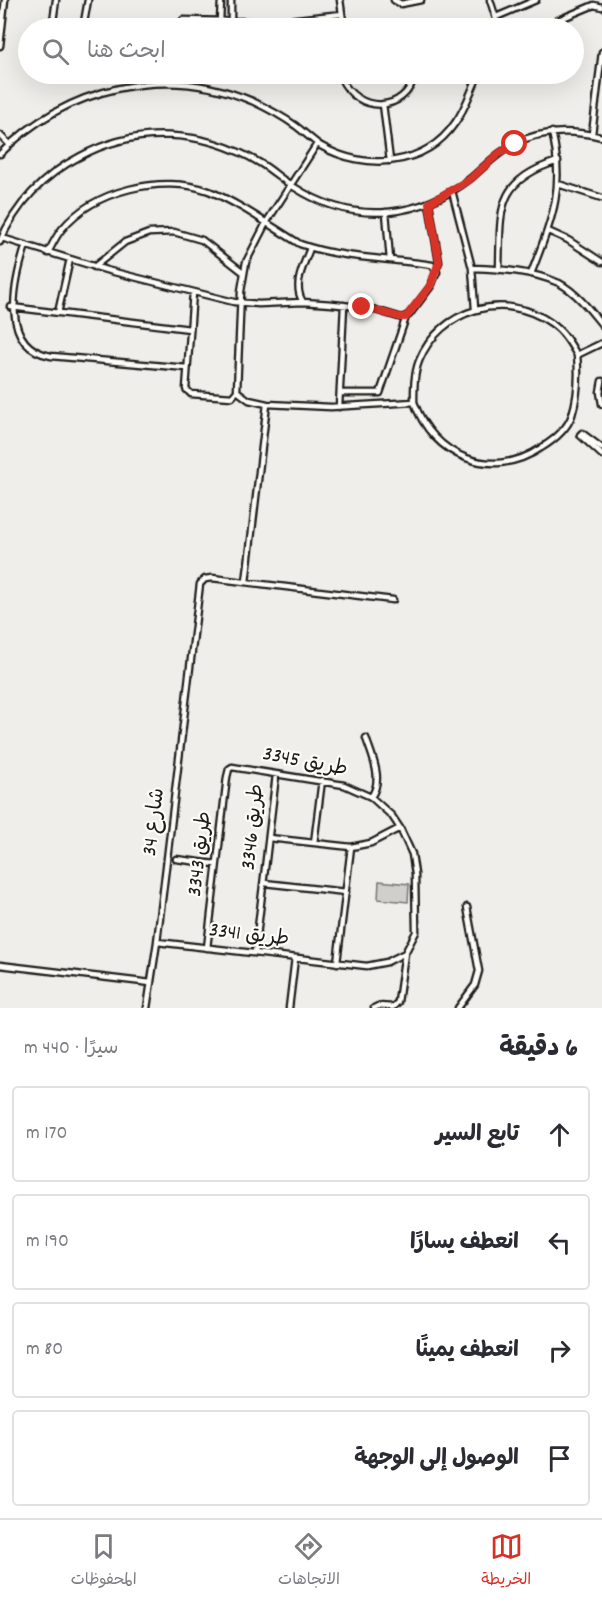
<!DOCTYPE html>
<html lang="ar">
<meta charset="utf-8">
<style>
:root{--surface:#fff;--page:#f7f7f7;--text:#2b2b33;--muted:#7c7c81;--line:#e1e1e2;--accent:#d93025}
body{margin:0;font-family:Dekko,"Playpen Sans Arabic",sans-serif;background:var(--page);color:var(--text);direction:rtl}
.stop{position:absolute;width:18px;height:18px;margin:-14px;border:4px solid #d93025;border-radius:50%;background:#fff}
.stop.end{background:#d93025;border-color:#fff;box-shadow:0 2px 6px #0008}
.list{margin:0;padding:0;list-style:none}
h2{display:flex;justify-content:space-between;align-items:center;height:78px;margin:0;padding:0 24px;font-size:26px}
h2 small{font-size:20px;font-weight:400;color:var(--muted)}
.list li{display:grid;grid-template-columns:39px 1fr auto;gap:18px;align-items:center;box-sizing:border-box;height:96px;margin:0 12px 12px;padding:0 12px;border:2px solid var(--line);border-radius:6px}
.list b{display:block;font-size:22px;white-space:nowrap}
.list em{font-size:20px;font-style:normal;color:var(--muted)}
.icon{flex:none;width:33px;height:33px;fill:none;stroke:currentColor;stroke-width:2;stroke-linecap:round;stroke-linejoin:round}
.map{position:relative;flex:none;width:602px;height:1008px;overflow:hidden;direction:ltr}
.search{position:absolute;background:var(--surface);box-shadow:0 6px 24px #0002;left:18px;right:18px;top:18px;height:66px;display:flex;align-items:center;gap:15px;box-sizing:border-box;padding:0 21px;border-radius:33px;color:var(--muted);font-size:22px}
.sheet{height:510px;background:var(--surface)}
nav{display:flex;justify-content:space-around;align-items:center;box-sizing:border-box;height:84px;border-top:2px solid var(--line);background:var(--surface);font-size:16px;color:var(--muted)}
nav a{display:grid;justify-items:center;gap:3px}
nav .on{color:var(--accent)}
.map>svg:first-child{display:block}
</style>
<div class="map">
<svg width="602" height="1008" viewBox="0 0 602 1008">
<rect width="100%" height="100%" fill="#f0eeea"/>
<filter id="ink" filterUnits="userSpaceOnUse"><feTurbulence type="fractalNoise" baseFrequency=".0167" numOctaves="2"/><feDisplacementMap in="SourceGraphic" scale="12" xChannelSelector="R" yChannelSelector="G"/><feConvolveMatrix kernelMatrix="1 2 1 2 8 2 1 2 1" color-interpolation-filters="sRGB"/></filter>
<g filter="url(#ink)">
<!-- park -->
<path fill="#d0cfcc" stroke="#767674" stroke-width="1.5" d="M379 881 409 884 408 902 378 899Z"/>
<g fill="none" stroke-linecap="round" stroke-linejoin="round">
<defs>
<path id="street" d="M231 0V22
M340 0 344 28
M394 0 401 4 421 0
M490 0 498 25
M496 17 536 0
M183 20 270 22 342 14
M220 22 221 0
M52 28 56 0
M83 28 88 0
M539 28 594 5 602 7
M0 46 5 0
M341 78C357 114 406 114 415 74
M383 104 390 161
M592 134 602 52
M0 135 9 144
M0 154C65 87 166 64 252 101 267 108 282 116 296 126 304 132 312 140 321 146 365 171 425 167 455 123 466 108 471 90 479 74
M558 184 602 198
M452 191 472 268 475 309
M429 203 439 262 436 269
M386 212 390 260
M548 231 568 240 602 262
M2 238 106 270 234 302 259 304 303 302 332 304 369 308 402 318 409 315 431 286 437 272 432 265C388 258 342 259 300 244 272 227 239 203 209 191 162 174 94 190 62 229 56 236 52 245 48 253
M0 242C15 205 44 175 79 157 137 125 204 130 260 163 272 170 282 180 294 187 322 205 355 215 388 212 419 209 447 197 471 178 485 166 497 153 514 144 541 130 572 130 602 137
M26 245C13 285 0 347 51 356L187 368
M94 267 125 242 149 233 174 232 202 240 243 272
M472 268C501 269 532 271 559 283 576 292 590 310 602 325
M499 270C501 212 493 181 558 161
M531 274C551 221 566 190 552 132
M193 292 186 389 191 394 232 397 237 391 241 291 246 262 266 223 317 144
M303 302C292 285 304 265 310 248
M11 307 190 329
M58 313 70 259
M602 381 600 392 602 404
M237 391 249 400 267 404 331 407 414 402C433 457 492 481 541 448 554 440 567 430 572 415 578 396 579 375 577 355L602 343
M341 393H380L406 317
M414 402C414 388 414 374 419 361 440 309 505 290 551 323 563 331 570 343 577 355
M339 407 344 305
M582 433 580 435 602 455
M582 433 602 448
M246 582 267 404
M366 738C372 757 384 779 371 797
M269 838 351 847 371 843 400 828
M314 843 322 780
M176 859 215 864
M264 883 346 892
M157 942 367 966 387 962 405 953 416 932 415 874 412 854 400 828 392 816 371 797 344 785 232 767 229 769 227 777 207 948
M255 953 276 775
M337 963 351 847
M0 965 151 983
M147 1008 157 942 200 584 205 579 212 578 393 600
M289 1008 295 958
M374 1008 378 1006 393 1007 398 1002 405 953
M458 1008 475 985 479 971 467 907"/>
</defs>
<!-- street casing -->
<use href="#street" stroke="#1c1c1c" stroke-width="9"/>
<!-- street -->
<use href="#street" stroke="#fdfcf7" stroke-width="4.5"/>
</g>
</g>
<g fill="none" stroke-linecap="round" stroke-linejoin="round" filter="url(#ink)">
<!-- route -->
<path stroke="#d93025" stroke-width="8" d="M362 307 400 317H406L430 286 439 262 429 203 469 180 498 154 515 144"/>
</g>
<g text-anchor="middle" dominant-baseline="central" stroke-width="4.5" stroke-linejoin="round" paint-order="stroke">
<!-- street labels -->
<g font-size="21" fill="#1c1c1c" stroke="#fdfcf7">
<text transform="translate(305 763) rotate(11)">طريق 3345</text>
<text transform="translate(155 822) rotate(-83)">شارع 34</text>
<text transform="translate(254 827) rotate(-84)">طريق 3346</text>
<text transform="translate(201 854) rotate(-83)">طريق 3343</text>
<text transform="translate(249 936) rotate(7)">طريق 3341</text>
</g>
</g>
</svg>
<div class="stop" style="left:515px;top:144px"></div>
<div class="stop end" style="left:362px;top:307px"></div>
<div class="search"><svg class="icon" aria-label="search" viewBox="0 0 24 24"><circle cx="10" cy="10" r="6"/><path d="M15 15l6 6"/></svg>ابحث هنا</div>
</div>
<section class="sheet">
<h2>6 دقيقة<small>سيرًا · 440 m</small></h2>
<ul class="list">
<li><svg class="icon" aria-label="ahead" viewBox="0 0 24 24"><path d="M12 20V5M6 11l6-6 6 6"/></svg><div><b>تابع السير</b></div><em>170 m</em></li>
<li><svg class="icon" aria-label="left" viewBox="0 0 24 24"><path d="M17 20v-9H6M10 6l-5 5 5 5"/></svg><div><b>انعطف يسارًا</b></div><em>190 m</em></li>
<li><svg class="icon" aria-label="right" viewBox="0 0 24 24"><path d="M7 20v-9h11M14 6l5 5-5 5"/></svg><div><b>انعطف يمينًا</b></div><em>80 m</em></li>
<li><svg class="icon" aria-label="arrive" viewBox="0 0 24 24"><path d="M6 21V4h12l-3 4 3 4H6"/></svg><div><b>الوصول إلى الوجهة</b></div></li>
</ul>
</section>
<nav>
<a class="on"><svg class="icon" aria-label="map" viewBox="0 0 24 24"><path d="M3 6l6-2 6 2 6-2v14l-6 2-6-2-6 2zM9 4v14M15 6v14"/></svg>الخريطة</a>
<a><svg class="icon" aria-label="directions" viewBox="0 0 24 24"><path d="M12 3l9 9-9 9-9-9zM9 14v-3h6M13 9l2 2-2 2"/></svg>الاتجاهات</a>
<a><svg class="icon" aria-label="saved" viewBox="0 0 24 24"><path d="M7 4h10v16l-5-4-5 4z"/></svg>المحفوظات</a>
</nav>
